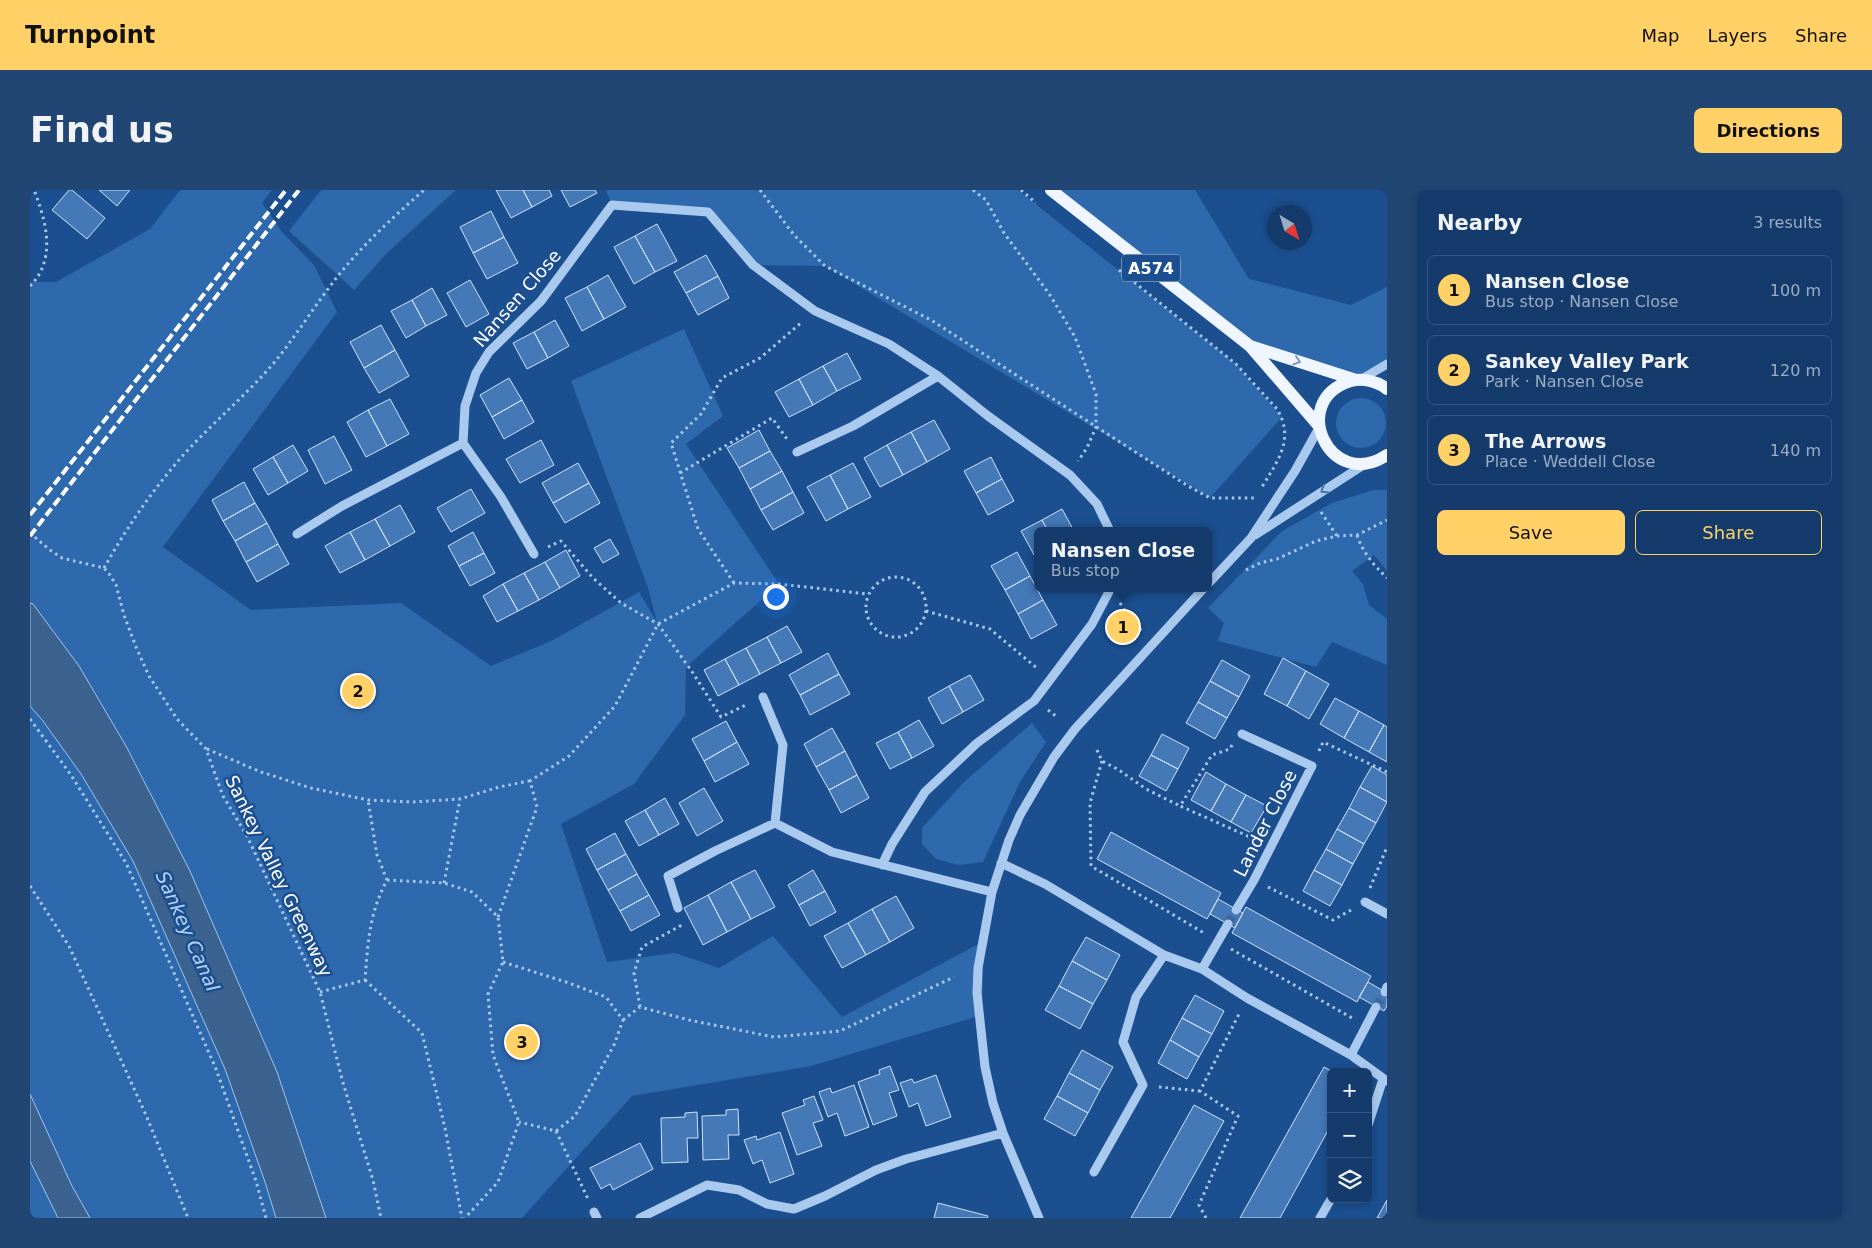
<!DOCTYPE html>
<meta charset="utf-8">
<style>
:root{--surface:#143b6b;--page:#214673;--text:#f1f3f6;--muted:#9dadc1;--line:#33557e;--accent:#ffd166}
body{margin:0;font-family:"DejaVu Sans",sans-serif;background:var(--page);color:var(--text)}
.controls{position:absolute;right:15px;bottom:15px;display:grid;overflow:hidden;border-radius:8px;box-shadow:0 2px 8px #0003}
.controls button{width:45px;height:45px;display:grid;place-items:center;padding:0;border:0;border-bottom:1px solid var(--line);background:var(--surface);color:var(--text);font:25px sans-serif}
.compass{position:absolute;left:1237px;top:15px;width:45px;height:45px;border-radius:50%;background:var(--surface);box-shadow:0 2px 8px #0003;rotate:142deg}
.you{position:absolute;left:745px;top:406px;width:18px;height:18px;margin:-12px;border:4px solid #fff;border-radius:50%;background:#1a73e8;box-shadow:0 0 0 8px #1a73e833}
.badge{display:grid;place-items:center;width:32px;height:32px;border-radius:50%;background:var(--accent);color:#111;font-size:16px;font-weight:700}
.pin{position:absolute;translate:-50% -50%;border:2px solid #fff;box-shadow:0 1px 5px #0006}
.popup{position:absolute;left:1004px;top:337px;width:178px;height:65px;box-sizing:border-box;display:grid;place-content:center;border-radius:8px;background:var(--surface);filter:drop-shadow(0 1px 4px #0005);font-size:16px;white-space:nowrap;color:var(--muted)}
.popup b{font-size:19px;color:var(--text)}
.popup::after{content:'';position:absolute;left:50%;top:100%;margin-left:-10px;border:10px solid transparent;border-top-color:var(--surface)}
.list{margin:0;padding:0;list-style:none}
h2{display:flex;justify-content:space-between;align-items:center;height:65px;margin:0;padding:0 20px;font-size:21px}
h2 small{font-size:16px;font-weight:400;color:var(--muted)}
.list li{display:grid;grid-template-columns:32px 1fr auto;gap:15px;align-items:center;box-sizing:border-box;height:70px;margin:0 10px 10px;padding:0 10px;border:1px solid var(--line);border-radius:8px}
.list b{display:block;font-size:19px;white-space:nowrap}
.list p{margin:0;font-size:16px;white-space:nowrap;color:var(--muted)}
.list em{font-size:16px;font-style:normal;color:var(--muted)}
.actions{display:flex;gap:10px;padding:15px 20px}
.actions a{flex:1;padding:11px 0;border:1px solid var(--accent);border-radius:8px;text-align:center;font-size:18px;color:var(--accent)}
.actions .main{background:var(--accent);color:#111}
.icon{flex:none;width:28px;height:28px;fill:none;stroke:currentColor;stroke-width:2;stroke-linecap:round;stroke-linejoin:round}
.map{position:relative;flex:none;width:1357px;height:1028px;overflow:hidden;border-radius:8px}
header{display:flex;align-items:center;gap:30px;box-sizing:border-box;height:70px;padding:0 25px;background:var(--accent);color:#111}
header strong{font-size:24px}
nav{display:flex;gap:28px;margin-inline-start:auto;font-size:18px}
.intro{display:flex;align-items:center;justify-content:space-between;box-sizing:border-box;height:120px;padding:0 30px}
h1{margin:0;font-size:35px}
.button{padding:12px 22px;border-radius:8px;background:var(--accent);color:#111;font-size:18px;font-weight:700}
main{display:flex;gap:30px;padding:0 30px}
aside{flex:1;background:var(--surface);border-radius:8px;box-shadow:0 2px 8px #0003}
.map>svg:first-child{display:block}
</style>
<header>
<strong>Turnpoint</strong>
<nav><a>Map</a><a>Layers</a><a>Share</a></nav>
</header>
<div class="intro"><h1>Find us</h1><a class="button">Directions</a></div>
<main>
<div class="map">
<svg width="1357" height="1028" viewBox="0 0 1357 1028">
<rect width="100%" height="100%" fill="#1b4f8f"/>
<!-- green -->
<path fill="#2e69ad" d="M150 0H242L232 13 252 42 284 75 307 122 133 357 221 420 371 413 461 476 521 451 609 402 627 432 618 398 541 191 654 139 693 226 656 254 749 394 656 477 655 525 604 594 531 634 577 772 645 763 689 778 743 746 812 827 954 751 952 825 781 876 602 906 492 1028H0V92H26L120 39Z
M291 0H426L357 63 324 100 259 41Z
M576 0H988L1206 174 1252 227 1180 308 795 76 723 75 678 22 582 15Z
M1021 0H1165L1219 89 1321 115 1357 97V177L1337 187 1220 156Z
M1306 233a25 25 0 1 1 50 0a25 25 0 1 1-50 0Z
M1343 300H1357V381L1344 365 1322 381 1333 394 1339 415 1357 429V475L1302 452 1286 477 1188 451 1194 433 1178 418 1252 341 1302 313Z
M1002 533 1016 552 990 592 953 672 929 675 906 669 892 654V638L935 591Z"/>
<!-- water -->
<path fill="#3c6290" stroke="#9cc4f0" d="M0 413 3 414 49 476 96 556 160 681 247 882 296 1028H246L235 992 195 879 103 671 51 584 13 531 0 516Z
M0 904 42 996 60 1028H28L0 971Z"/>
<!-- building -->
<path fill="#4478b7" stroke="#cfe3fa" d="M39 0H42L75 28 57 49 22 20Z
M69 0H100L87 16Z
M466 0H493L502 17 481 28Z
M493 0H519L522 6 502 17Z
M531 0H565L567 3 540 17Z
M461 21 474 47 443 63 430 37Z
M627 34 647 71 625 82 605 46Z
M605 46 625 82 604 94 584 57Z
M474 47 488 73 457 89 443 63Z
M676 65 688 86 656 103 644 82Z
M578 85 596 117 574 129 557 97Z
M688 86 699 108 668 125 656 103Z
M440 90 459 124 436 137 417 103Z
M557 97 574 129 552 141 535 108Z
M402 98 417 125 396 136 382 110Z
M382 110 396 136 376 148 361 121Z
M525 130 539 156 518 168 504 142Z
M351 135 365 160 334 178 320 152Z
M504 142 518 168 497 179 483 153Z
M365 160 379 186 349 203 334 178Z
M817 163 831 189 807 201 793 176Z
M793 176 807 201 783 215 769 189Z
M479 188 492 210 462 227 450 205Z
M769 189 783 215 759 227 745 202Z
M360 209 379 244 357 256 338 220Z
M492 210 504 232 474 249 462 227Z
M338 220 357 256 336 267 317 232Z
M904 230 920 259 897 272 881 242Z
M729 240 740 261 709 278 697 258Z
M881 242 897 272 873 285 857 255Z
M304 246 322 280 295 294 278 260Z
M511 250 524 275 490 293 476 269Z
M263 255 278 281 258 293 243 267Z
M857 255 873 285 850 297 834 268Z
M740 261 752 281 720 299 709 278Z
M243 267 258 293 238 305 223 279Z
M961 267 972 289 946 303 934 281Z
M548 273 559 293 523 313 512 293Z
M823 273 841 307 818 319 800 285Z
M752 281 763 302 731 320 720 299Z
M800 285 818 319 796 331 777 297Z
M972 289 984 311 958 325 946 303Z
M214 292 225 313 193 331 182 310Z
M559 293 570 313 535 333 523 313Z
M441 299 455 323 421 342 407 318Z
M763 302 774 323 743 340 731 320Z
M225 313 237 333 205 351 193 331Z
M370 315 385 342 360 356 345 329Z
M1032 319 1044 341H1018L1012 330Z
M345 329 360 356 335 370 320 342Z
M1012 330 1018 341H1008V372L991 341Z
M237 333 248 354 216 372 205 351Z
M320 342 335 370 310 383 295 356Z
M443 342 454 363 429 376 418 356Z
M580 349 589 364 573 373 564 358Z
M248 354 259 374 227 392 216 372Z
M536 360 550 386 530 398 515 372Z
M987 362 1000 386 975 400 961 376Z
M454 363 465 383 440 396 429 376Z
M515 372 530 398 509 410 494 383Z
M494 383 509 410 488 421 473 394Z
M1000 386 1013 410 988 424 975 400Z
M473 394 488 421 467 432 453 406Z
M1013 410 1027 435 1001 449 988 424Z
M757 436 772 462 751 473 737 447Z
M737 447 751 473 730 484 716 458Z
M716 458 730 484 709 495 695 469Z
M798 463 809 484 770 505 759 485Z
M1253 468 1276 481 1257 516 1234 504Z
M695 469 709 495 688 506 674 480Z
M1192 470 1220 486 1209 507 1180 491Z
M1276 481 1299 494 1279 529 1257 516Z
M809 484 820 504 780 525 770 505Z
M940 485 954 510 933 522 919 496Z
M1180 491 1209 507 1197 528 1168 512Z
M919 496 933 522 912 534 898 508Z
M1305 508 1329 521 1314 548 1290 534Z
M1168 512 1197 528 1185 549 1156 533Z
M1329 521 1354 535 1339 562 1314 548Z
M889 530 904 556 882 568 868 542Z
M696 531 707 552 674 571 662 549Z
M1354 535 1357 537V572L1339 562Z
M802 538 815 561 786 577 774 554Z
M868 542 882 568 860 579 846 553Z
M1132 544 1159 558 1148 579 1121 565Z
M707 552 719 574 685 592 674 571Z
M815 561 827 585 799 600 786 577Z
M1121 565 1148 579 1136 601 1109 586Z
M1342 576 1357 585V612L1330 597Z
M1176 582 1196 594 1181 621 1161 610Z
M827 585 839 608 811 623 799 600Z
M1196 594 1216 605 1201 632 1181 621Z
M1330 597 1357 612 1346 633 1319 618Z
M674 598 693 631 667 646 649 613Z
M1216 605 1237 616 1221 643 1201 632Z
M635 608 649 634 629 645 615 620Z
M1319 618 1346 633 1334 654 1307 639Z
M615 620 629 645 609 656 595 631Z
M1307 639 1334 654 1323 674 1296 659Z
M1081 642 1191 703 1177 729 1067 669Z
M585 643 596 664 567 680 556 659Z
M1296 659 1323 674 1312 695 1284 680Z
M596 664 607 684 578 700 567 680Z
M725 680 745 717 721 729 701 692Z
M783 680 795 701 769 715 758 695Z
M1284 680 1312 695 1300 716 1273 701Z
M607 684 619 705 590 721 578 700Z
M701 692 721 729 697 742 678 705Z
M795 701 806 722 780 736 769 715Z
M619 705 630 725 601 741 590 721Z
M678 705 697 742 673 755 654 718Z
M866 706 884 738 860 752 842 719Z
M1188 709 1213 723 1205 738 1180 724Z
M1216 717 1341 786 1327 812 1202 743Z
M842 719 860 752 836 765 818 733Z
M818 733 836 765 812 778 794 746Z
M1056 747 1090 765 1077 790 1042 771Z
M1042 771 1077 790 1063 814 1029 796Z
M1338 792 1357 803V816L1354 821 1329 807Z
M1029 796 1063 814 1050 839 1015 820Z
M1165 805 1194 821 1182 844 1152 828Z
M1152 828 1182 844 1169 867 1140 850Z
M1140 850 1169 867 1157 889 1128 873Z
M1052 860 1083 877 1070 900 1039 883Z
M860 876 869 900 859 903 867 926 843 935 828 892 850 884 849 880Z
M1294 877 1303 882H1301V935L1250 1028H1210Z
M1039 883 1070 900 1058 923 1027 906Z
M906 885 921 927 896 936 888 913 879 917 870 893 882 889 884 893Z
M824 895 839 937 815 946 807 923 798 927 789 902 800 898 802 903Z
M784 906 793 930 783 933 792 956 767 965 752 923 775 915 773 910Z
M1027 906 1058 923 1045 946 1014 929Z
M1164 915 1194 931 1140 1028H1101Z
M708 919 709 945H698L699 969 673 970 672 926 696 925V920Z
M667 922 668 948H657L658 972 632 973 631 928 655 927V923Z
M750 942 764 984 740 993 732 970 723 974 714 950 726 946 727 950Z
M610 953 623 979 583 1000 580 994 571 999 560 978Z
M1357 1010V1028H1347Z
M908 1013 958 1026 957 1028H904Z"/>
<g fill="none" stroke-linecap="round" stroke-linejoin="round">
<!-- minor-tunnel -->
<path stroke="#3d69a0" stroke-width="9" stroke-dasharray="9 4.5" stroke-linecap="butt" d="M1198 734 1206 720
M1346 817 1355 802"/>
<!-- path -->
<path stroke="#a9c9ee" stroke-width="3" stroke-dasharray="2.5 4" stroke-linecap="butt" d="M730 0 764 45 795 76 901 130 1158 296 1180 308H1226
M943 0 956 10 974 43 1020 105 1045 147 1066 204V237L1057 258 1048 271
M991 0 1006 13
M1089 80 1206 174 1247 219C1265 249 1248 270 1232 297
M0 96C27 69 16 31 4 0
M650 283 742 228 757 249
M1291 322 1307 346
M0 343 20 360 32 368 74 378 80 385 86 395 94 425 106 457 119 486 147 529 176 559 193 606 217 646 290 802 313 893 343 990 351 1028
M1327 345C1333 363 1343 374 1357 388
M518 357 531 351 563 388 591 413 628 434 663 483 691 527 718 514
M74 378C97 337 125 296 157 261 185 231 216 205 243 174 264 149 281 121 301 95 327 60 361 29 394 0
M1216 380 1230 373 1247 369 1286 351 1307 346 1327 345 1357 330
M836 417a30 30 0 1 1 60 0a30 30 0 1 1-60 0Z
M704 393 668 339 641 253 671 224 692 188 730 168 772 132
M1090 413 1100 429 1112 441
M896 421 960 439 1008 479
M1018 520 1027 527
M0 529 41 585 96 673 186 879 226 991 236 1028
M1202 555 1200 559 1182 565 1150 616 1220 647 1223 655
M177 559 231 582 281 598 338 610 383 612 430 609 469 597 499 591
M1067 560 1072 571 1089 580 1116 599 1150 616
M1289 561 1293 552 1357 582
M1072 571 1060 613 1061 676 1174 743
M357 690 414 693 442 702 468 727 473 772 458 804 463 865 489 932 468 992 435 1028
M414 693 430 609
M0 696 39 756 116 925 158 1028
M1238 697 1303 730 1321 720
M1340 698 1357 657
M468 727 507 617 500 591 539 566 585 516 628 434 704 393 749 394 837 404
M1201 759 1322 828
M473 772 536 792 576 807 593 830 584 855 545 926 526 941 489 932
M335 790 392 843 415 938 432 1028
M290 802 335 790C338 752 339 724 357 690L347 665 338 610
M610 817 604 783 612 757 652 735
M593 830 610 817 659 830 744 847 810 841 924 787
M1129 897 1170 901
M526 941 558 1009
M1176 1028 1169 1015 1208 926 1170 901 1210 822"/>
<!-- minor -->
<path stroke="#a9c9ee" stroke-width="9" d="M1330 190 1357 174
M433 253 471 307 504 364
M767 262 823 236 908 186
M267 344 312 316 433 253 435 216 446 183 459 162 511 111 582 15 678 22 723 75 785 121 859 154 908 186 958 226 1040 285 1067 314 1080 341
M1225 345 1335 274
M1178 394 1221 348 1265 281 1289 238
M733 507 753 555 745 633
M971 673 1015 694 1134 765 1172 779 1217 808 1321 865 1357 891
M852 675 862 654 895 602 947 553 1004 511 1062 434 1081 398
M1335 712 1357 724
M648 718 638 686 685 661 745 633 802 662 962 702
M1206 720 1224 690 1282 576 1212 544
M1172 779 1198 734
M1355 802 1357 797
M1321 865 1346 817
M1338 935 1353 889
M1064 982 1113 895 1093 852 1106 807 1134 765
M564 1022 567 1028
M610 1028 677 995 709 1000 737 1014 764 1019 795 1006 846 980 876 969 973 943
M1009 1028 973 943 963 913 955 877 947 803 948 778 962 702 979 650 990 625 1024 567 1045 539 1174 398
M1290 1028 1301 1009"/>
<!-- major -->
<path stroke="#f0f6ff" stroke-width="12" d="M1021 0 1220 156 1289 236
M1220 156 1326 190
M1357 199C1347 191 1333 188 1321 191 1257 210 1300 303 1357 265"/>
<!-- rail -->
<path stroke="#fff" stroke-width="4" stroke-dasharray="9 4" stroke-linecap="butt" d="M0 325 256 0
M0 346 269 0"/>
</g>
<!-- one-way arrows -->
<defs><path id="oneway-chevron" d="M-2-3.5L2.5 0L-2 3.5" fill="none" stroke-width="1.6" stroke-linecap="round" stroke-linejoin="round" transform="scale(1.25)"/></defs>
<use stroke="#7b9ac1" href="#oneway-chevron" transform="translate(1267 171) rotate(18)"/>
<use stroke="#4674ac" href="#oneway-chevron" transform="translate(1294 300) rotate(148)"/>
<g text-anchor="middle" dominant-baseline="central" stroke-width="5" stroke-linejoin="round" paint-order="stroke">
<!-- shield labels -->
<rect fill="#1b4f8f" stroke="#bbcadd" stroke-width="1" x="1092" y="64.5" width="58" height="27" rx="4"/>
<g font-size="16" font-weight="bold" fill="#fff">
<text x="1121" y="78">A574</text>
</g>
<!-- street labels -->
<g font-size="18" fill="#fff" stroke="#1b4f8f">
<text transform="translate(487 108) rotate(-49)">Nansen Close</text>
<text transform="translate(1235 633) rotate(-63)">Lander Close</text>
<text transform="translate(249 686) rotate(64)">Sankey Valley Greenway</text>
</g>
<!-- water labels -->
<g font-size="19" font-style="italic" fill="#b5d3f5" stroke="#1b4f8f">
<text transform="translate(158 741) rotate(66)">Sankey Canal</text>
</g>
</g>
</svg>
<div class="controls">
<button>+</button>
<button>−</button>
<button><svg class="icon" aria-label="layers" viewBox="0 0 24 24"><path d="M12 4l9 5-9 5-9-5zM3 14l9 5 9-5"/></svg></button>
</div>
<svg class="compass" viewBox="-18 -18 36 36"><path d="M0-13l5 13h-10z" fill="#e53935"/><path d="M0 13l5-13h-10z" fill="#9dadc1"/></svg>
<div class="you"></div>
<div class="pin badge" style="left:1093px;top:437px">1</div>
<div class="popup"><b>Nansen Close</b>Bus stop</div>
<div class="pin badge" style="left:328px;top:501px">2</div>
<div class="pin badge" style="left:492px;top:852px">3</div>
</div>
<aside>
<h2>Nearby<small>3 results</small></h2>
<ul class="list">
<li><span class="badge">1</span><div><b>Nansen Close</b><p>Bus stop · Nansen Close</p></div><em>100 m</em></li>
<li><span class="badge">2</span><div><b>Sankey Valley Park</b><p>Park · Nansen Close</p></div><em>120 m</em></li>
<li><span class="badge">3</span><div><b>The Arrows</b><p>Place · Weddell Close</p></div><em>140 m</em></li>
</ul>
<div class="actions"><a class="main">Save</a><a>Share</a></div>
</aside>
</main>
